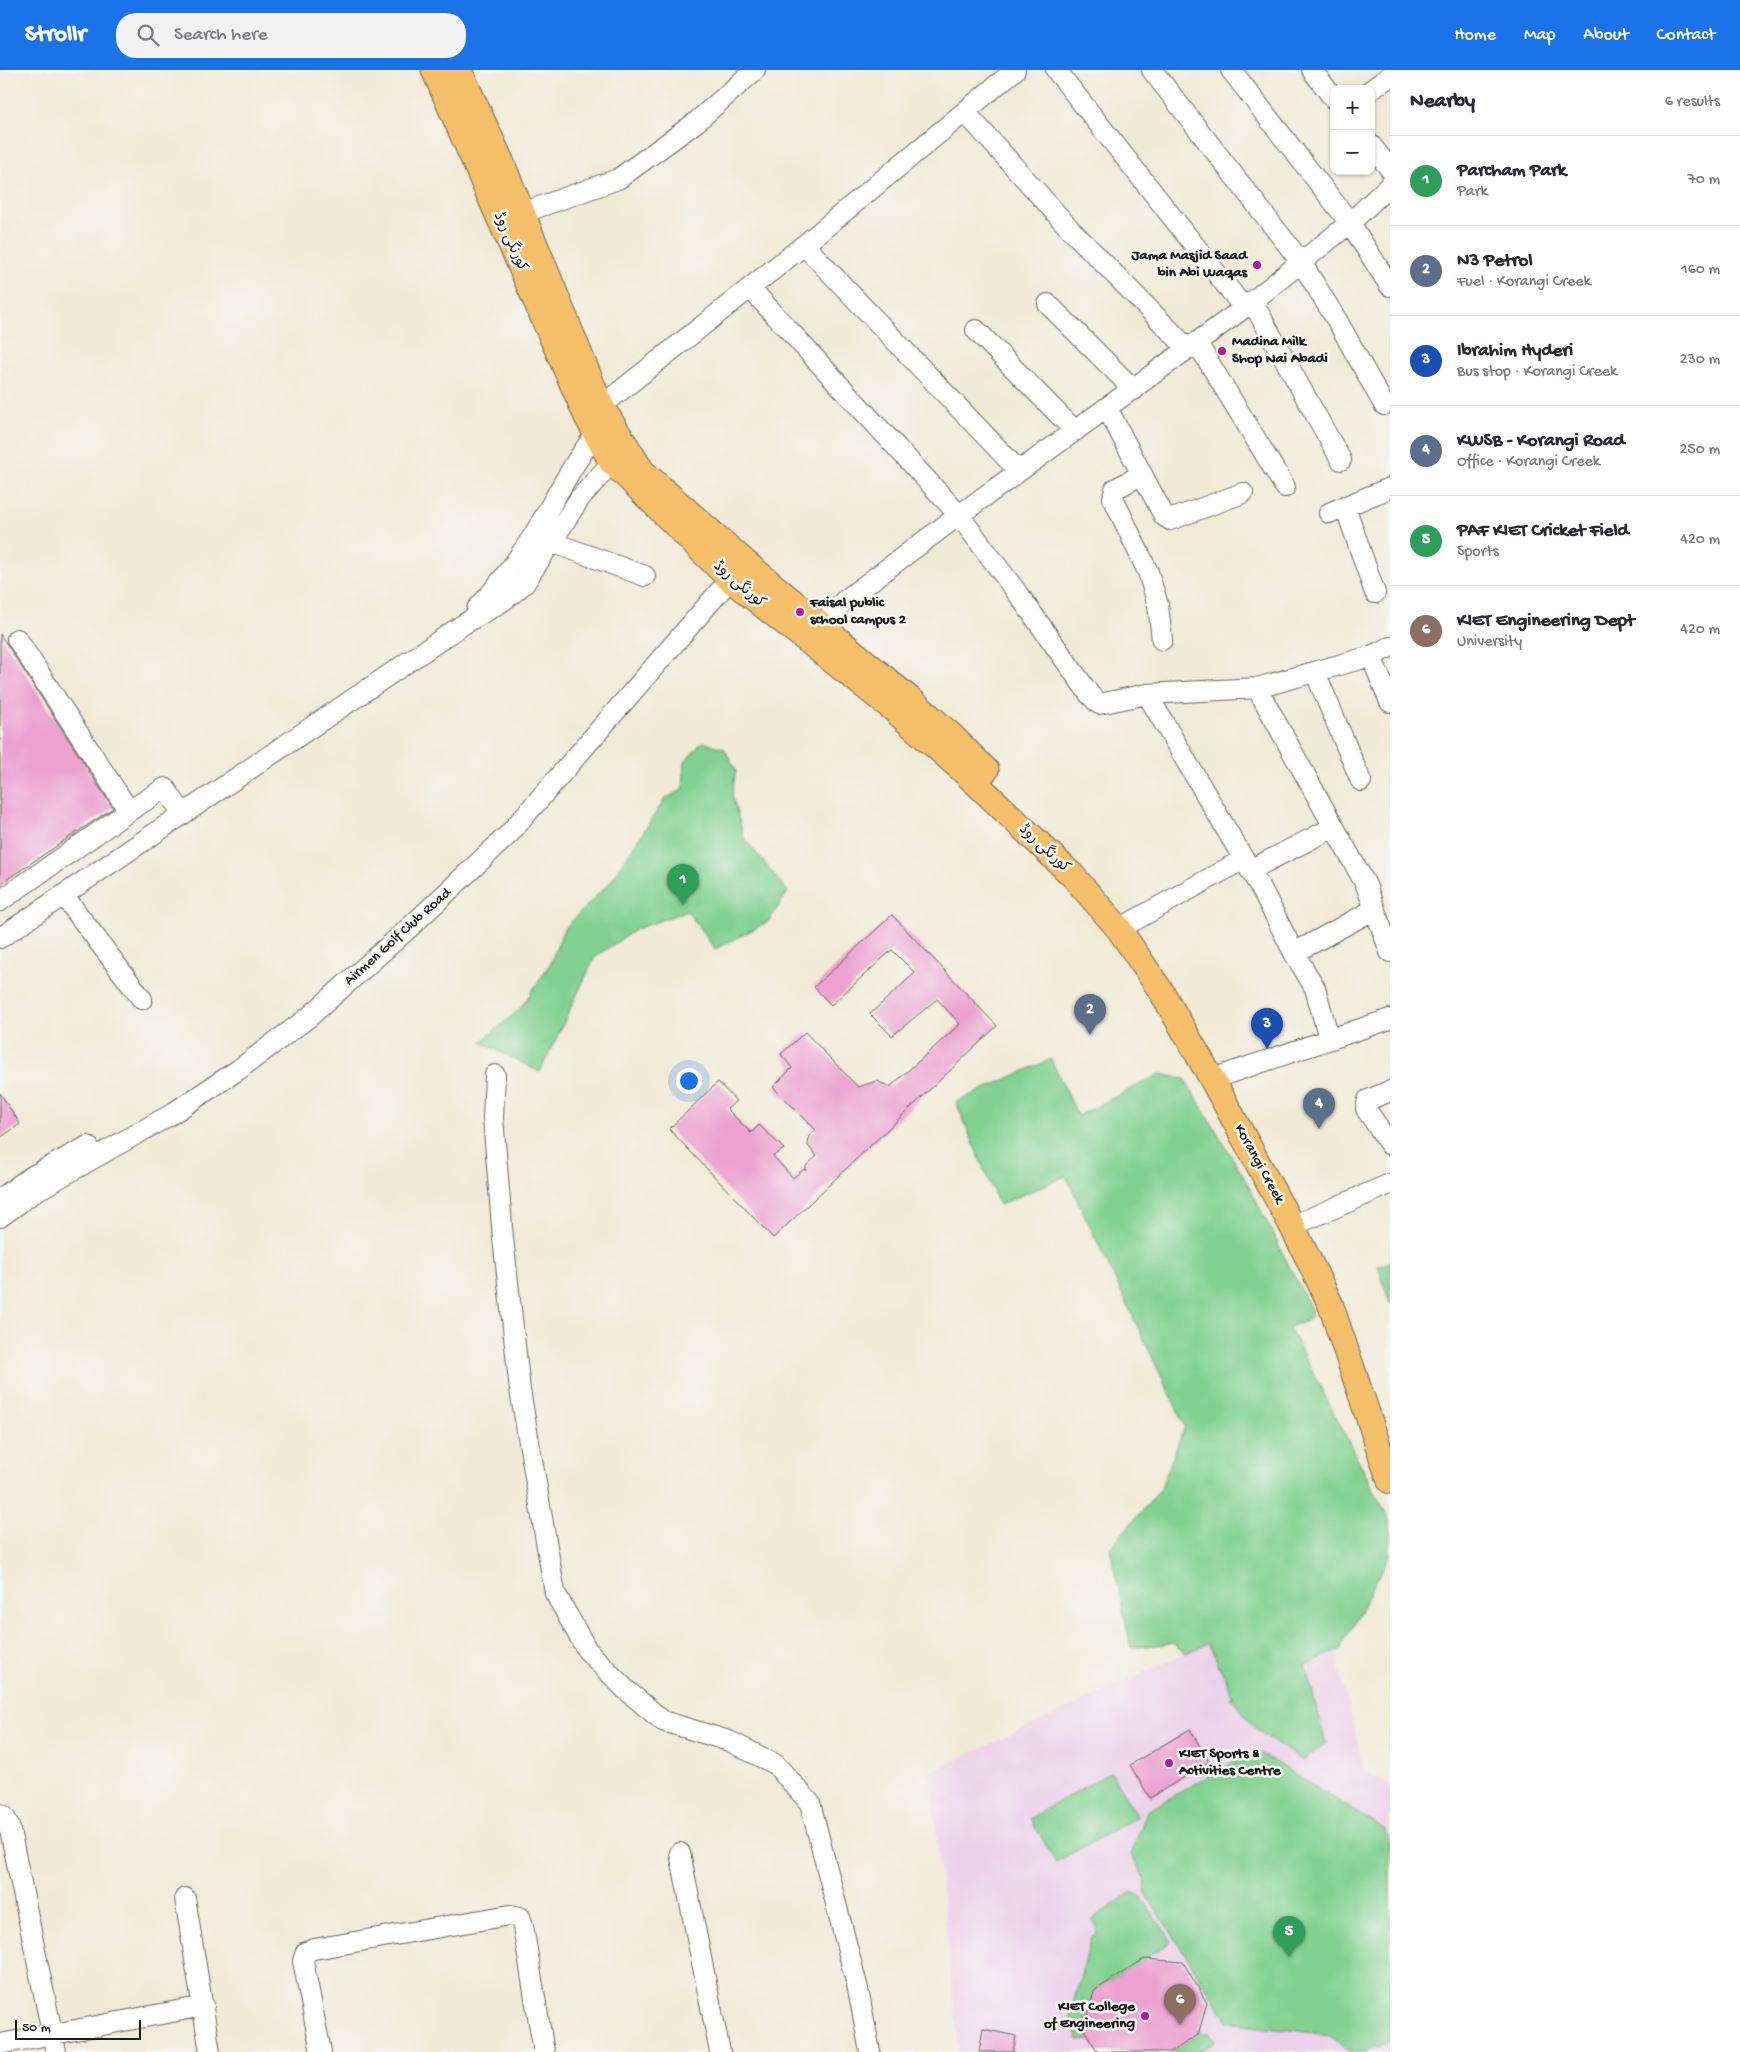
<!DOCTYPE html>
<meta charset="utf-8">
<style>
:root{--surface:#fff;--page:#f2f2f3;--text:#2b2b33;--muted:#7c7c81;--line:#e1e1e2;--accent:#1a73e8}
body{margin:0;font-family:"Gochi Hand","Playpen Sans Arabic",sans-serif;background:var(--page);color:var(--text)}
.controls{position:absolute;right:15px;top:15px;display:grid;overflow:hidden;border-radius:10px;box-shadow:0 1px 4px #0004}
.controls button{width:45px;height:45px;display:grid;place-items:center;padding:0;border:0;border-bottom:1px solid var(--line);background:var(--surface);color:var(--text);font:25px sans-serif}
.scale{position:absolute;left:15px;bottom:12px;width:126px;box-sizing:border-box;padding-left:5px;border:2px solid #1c1c1c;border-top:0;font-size:14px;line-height:18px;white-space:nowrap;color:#1c1c1c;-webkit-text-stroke:4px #f6f6f2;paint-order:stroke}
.you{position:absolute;left:688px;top:1010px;width:18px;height:18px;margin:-12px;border:4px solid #fff;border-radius:50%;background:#1a73e8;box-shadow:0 0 0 8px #1a73e833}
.badge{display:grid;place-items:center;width:32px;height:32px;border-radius:50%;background:var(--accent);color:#fff;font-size:16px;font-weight:700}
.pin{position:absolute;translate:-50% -41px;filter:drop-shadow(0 1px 2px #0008)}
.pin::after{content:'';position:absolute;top:26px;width:18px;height:15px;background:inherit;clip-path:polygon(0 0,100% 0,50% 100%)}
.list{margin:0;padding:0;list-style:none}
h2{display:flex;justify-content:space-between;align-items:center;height:65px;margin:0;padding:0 20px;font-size:21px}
h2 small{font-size:16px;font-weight:400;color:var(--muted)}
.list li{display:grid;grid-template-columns:32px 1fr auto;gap:15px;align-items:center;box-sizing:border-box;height:90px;padding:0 20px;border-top:1px solid var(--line)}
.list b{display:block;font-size:19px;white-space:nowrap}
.list p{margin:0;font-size:16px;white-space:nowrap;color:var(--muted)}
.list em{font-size:16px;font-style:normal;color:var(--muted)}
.icon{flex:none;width:28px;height:28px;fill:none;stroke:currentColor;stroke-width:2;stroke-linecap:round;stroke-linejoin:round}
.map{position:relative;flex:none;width:1390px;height:1982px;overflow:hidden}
header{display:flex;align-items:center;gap:30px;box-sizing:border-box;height:70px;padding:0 25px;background:var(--accent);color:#fff}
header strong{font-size:24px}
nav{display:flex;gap:28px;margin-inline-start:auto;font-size:18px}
.search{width:350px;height:45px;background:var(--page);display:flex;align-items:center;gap:12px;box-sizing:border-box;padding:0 18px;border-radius:20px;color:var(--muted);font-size:19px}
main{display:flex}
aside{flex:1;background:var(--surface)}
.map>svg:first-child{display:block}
</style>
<header>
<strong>Strollr</strong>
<div class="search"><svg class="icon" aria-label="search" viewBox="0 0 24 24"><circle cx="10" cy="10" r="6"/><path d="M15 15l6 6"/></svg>Search here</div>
<nav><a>Home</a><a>Map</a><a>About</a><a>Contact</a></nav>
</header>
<main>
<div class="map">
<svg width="1390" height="1982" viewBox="0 0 1390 1982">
<rect width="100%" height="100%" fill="#f6f6f2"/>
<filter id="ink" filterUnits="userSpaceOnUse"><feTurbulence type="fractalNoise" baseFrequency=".02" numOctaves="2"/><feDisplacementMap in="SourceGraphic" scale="10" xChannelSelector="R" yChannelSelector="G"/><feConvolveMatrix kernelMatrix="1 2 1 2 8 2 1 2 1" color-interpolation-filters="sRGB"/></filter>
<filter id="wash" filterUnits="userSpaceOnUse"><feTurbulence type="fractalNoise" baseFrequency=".0096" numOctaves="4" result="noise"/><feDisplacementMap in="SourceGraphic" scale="20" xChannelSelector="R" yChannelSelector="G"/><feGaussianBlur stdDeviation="1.12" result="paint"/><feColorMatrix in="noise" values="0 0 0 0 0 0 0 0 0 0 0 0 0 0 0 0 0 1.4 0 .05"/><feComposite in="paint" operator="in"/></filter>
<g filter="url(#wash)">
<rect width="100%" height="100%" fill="#f1ead6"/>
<!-- built -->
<path fill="#ecd1ea" d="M1208 1573 1235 1626 1340 1580 1336 1588 1365 1700 1390 1716V1982H959L930 1702Z"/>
<!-- green -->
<path fill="#81d191" stroke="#4e7656" d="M702 672 724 678 736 700 732 724 744 768 788 822 768 852 715 879 687 841 636 859 595 887 540 1002 481 972 520 939 550 894 564 859 611 811 665 729 683 719 685 692Z
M1051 989 1078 1046 1160 1004 1185 1009 1245 1109 1311 1239V1246L1307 1251 1289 1257 1390 1451V1484L1340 1580 1305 1595 1326 1673 1303 1691 1257 1660 1231 1628 1234 1626 1208 1573 1186 1583 1172 1573 1131 1578 1110 1478 1160 1420 1185 1356 1066 1106 999 1135 956 1032Z
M1390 1192V1234L1378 1196Z
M1251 1682H1258L1383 1758 1390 1767V1971L1367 1982H1351L1329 1965 1229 1952 1145 1822 1146 1810 1131 1785 1147 1741Z
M1111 1702 1137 1747 1056 1792 1030 1748Z
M1132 1822 1140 1825 1172 1872 1094 1921 1084 1960 1090 1970 1078 1971 1071 1951V1941L1092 1866H1096L1097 1857 1092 1849Z
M1199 1961 1205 1964 1209 1962 1215 1972 1199 1982H1171L1198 1965Z"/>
<g id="blocks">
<!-- building -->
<path fill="#eca1d1" d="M0 564 113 738 0 814Z
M892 845 997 956 773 1168 669 1059 718 1012 736 1031 727 1039 751 1063 759 1055 784 1079 773 1086 793 1108 804 1099 806 1101V1096L817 1086 808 1076 809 1066 816 1060 773 1017 792 998 781 984 805 962 858 1017 877 1011 890 1017 960 954 937 929 892 966 870 944 915 903 892 880 831 935 814 917Z
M0 1023 20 1054 0 1068Z
M1190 1659 1209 1692 1150 1728 1130 1695Z
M1144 1889 1183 1892 1207 1933 1198 1965 1171 1982H1098L1084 1960 1094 1921Z
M983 1959 1016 1966 1013 1982H979Z"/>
</g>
</g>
<g filter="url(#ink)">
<use href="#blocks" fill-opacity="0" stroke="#67645d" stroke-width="1"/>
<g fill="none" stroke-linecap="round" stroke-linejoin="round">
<defs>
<path id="minor" d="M1056 0 1244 238
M1152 0 1301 192 1338 252 1384 335
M1231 0 1350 153 1390 216
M1312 0 1334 29
M1371 20 1390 6
M965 42 1070 159 1188 279
M1371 75 1390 99
M522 143 618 109 695 53 755 0
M804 175 1019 401
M750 218 959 445 1021 528 1090 625 1099 634 1147 624 1257 618 1371 586 1390 577
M1252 231 1341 390
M1048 234 1134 320
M976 260 1075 361
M1197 273 1285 417
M1107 338 1164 446 1170 450 1243 423
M590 345 804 175 1015 0
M1141 405 1115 419 1113 428 1148 502 1158 535 1162 570
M1345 436 1375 523
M1329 443 1390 418
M540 468 645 506
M477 539C498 516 516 492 533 466 556 428 575 387 605 353
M821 555 844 531 959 445 1244 238 1350 153 1390 115
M17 569 129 741
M1371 586 1390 632
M1315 602 1361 711
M1257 618 1366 815 1390 882
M1147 624 1263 822 1294 883 1315 918 1329 968
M1250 800 1334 757
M64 826 142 929
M0 831 129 741 165 718 183 744
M1119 859 1244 789
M0 868 464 554 503 531 524 514 580 428 622 381
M1294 883 1375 839
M495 1005 493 1048 503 1168 520 1320 555 1523 587 1580 625 1619 663 1651 729 1671 775 1694 810 1733 858 1919 870 1982
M1212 1009 1390 949
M1390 1021 1368 1030 1366 1039 1390 1075
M0 1129 29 1108 88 1076
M0 1147 36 1121 170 1045 238 1000 309 947 410 857 509 764 739 499
M1292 1156 1390 1114
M0 1744 4 1746 9 1755 56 1982
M680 1783 720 1982
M185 1828 210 1982
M0 1974 204 1936
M321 1982 303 1891 306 1882 314 1879 510 1845 520 1847 523 1856 544 1982"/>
<path id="major" d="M434 0 587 347 611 391 730 509 893 639 960 698 1073 806 1119 859 1161 921 1212 1009 1292 1156 1330 1233 1390 1411
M459 0 501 91 601 336 642 401 746 493 911 630 953 667 986 700"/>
</defs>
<!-- minor casing -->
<use href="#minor" stroke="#67645d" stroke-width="22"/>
<!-- major casing -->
<use href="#major" stroke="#67645d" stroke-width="27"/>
<!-- minor -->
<use href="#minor" stroke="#fff" stroke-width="20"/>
<!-- major -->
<use href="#major" stroke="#f6c06b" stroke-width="25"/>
</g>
</g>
<!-- markers -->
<g fill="#b5179e" stroke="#f6f6f2" stroke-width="2">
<circle cx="1257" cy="195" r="5"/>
<circle cx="1222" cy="281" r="5"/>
<circle cx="800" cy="542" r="5"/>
<circle cx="1169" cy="1693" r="5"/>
<circle cx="1145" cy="1946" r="5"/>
</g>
<g text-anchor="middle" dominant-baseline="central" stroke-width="5" stroke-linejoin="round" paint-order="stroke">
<!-- street labels -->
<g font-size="15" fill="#1c1c1c" stroke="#f6f6f2">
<text transform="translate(510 172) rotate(66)">کورنگی روڈ</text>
<text transform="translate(739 515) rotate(41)">کورنگی روڈ</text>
<text transform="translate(1044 779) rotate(43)">کورنگی روڈ</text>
<text transform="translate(398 867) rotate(-42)">Airmen Golf Club Road</text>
<text transform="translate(1259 1094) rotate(61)">Korangi Creek</text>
</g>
<!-- poi labels -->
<g font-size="15" font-weight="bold" fill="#1c1c1c" stroke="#f6f6f2" text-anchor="start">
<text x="1247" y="186" text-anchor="end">Jama Masjid Saad<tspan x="1247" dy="17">bin Abi Waqas</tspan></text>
<text x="1232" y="272">Madina Milk<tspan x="1232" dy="17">Shop Nai Abadi</tspan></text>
<text x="810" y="533">Faisal public<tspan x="810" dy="17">school campus 2</tspan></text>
<text x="1179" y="1684">KIET Sports &amp;<tspan x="1179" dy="17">Activities Centre</tspan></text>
<text x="1135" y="1937" text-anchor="end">KIET College<tspan x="1135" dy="17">of Engineering</tspan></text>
</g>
</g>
</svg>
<div class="controls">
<button>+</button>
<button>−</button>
</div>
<div class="scale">50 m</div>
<div class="you"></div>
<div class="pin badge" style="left:683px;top:835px;background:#2e9e5b">1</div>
<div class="pin badge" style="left:1090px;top:965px;background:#5c6f8a">2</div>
<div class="pin badge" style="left:1267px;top:979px;background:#1a4fb4">3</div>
<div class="pin badge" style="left:1319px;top:1059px;background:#5c6f8a">4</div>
<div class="pin badge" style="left:1289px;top:1887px;background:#2e9e5b">5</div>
<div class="pin badge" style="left:1180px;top:1955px;background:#8d6e63">6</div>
</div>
<aside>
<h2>Nearby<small>6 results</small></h2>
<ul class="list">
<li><span class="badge" style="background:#2e9e5b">1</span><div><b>Parcham Park</b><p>Park</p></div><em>70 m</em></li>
<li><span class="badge" style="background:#5c6f8a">2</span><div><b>N3 Petrol</b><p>Fuel · Korangi Creek</p></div><em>160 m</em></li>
<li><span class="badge" style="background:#1a4fb4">3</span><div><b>Ibrahim Hyderi</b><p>Bus stop · Korangi Creek</p></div><em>230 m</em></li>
<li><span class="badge" style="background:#5c6f8a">4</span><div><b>KWSB - Korangi Road</b><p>Office · Korangi Creek</p></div><em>250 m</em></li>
<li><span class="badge" style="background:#2e9e5b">5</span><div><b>PAF KIET Cricket Field</b><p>Sports</p></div><em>420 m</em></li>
<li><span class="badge" style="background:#8d6e63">6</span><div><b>KIET Engineering Dept</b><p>University</p></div><em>420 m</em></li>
</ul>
</aside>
</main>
